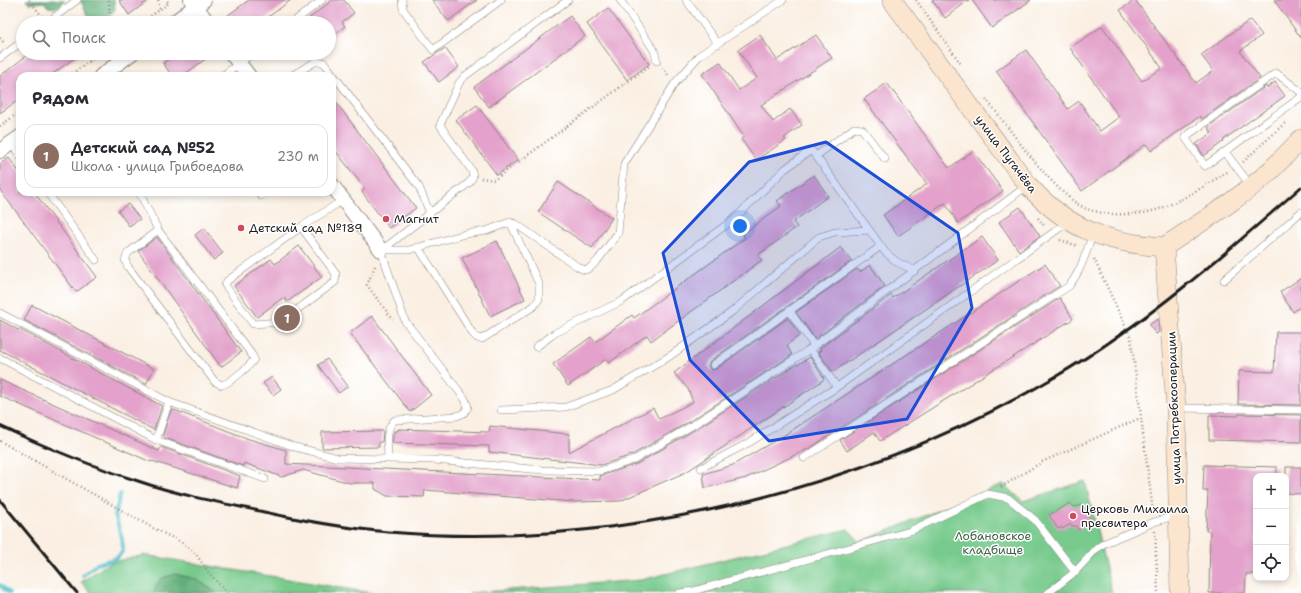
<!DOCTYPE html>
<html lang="ru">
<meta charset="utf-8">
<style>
:root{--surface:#fff;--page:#f2f2f3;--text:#2b2b33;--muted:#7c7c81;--line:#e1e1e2;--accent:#d1495b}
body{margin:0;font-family:"Shantell Sans",sans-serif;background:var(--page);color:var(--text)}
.controls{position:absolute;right:12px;bottom:12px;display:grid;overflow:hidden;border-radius:8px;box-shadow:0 2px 6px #0003}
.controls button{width:36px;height:36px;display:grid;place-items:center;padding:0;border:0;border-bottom:1px solid var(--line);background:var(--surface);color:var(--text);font:20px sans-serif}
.you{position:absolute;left:740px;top:226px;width:14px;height:14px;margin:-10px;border:3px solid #fff;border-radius:50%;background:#1a73e8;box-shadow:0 0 0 6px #1a73e833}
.badge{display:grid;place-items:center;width:26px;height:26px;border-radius:50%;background:var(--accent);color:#fff;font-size:13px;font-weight:700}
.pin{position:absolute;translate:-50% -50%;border:2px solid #fff;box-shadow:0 1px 4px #0006}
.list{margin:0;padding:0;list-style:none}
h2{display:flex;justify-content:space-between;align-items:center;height:52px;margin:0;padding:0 16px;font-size:17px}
h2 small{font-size:13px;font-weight:400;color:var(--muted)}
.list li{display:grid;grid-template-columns:26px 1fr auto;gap:12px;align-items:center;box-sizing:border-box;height:64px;margin:0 8px 8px;padding:0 8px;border:1px solid var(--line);border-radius:12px}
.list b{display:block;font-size:15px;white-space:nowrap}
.list p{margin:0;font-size:13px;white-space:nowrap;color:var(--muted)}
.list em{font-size:13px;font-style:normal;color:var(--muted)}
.icon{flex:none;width:22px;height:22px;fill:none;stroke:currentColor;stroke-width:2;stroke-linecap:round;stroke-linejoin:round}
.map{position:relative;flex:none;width:1301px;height:593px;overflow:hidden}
.search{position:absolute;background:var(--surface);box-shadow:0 2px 6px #0003;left:16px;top:16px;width:320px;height:44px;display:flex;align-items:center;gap:10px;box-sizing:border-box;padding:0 14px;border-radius:22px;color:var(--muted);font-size:15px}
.panel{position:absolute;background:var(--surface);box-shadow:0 2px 6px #0003;left:16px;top:72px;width:320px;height:124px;border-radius:12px}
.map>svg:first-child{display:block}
</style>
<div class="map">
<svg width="1301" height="593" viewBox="0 0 1301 593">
<rect width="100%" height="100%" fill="#fff"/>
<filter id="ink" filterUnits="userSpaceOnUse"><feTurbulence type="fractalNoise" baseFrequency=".025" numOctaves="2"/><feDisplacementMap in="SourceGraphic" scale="8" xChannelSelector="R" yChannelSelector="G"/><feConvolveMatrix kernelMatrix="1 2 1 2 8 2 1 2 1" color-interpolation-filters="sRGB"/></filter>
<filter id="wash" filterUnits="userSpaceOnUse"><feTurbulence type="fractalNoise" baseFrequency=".012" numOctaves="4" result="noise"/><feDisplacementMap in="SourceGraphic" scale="16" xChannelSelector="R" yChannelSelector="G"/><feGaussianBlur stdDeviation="0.9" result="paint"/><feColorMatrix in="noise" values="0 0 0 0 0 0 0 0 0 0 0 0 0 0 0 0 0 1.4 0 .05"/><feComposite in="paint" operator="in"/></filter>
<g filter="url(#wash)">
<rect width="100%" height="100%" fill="#faefe2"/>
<!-- green -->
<path fill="#77ca8c" stroke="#4a7354" d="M1085 481 1112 593H469L641 580 848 529 860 542 1003 484 1023 501Z
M144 555 372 593H91L81 582 109 563Z"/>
<!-- forest -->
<path fill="#61ae78" stroke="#3e654a" d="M26 0H65L61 5 54 8 48 7 44 2 29 4Z
M80 0H114L115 10 106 20 98 23 90 19Z
M175 574 196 579 217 593H153L160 579Z"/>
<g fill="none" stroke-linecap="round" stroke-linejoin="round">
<!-- stream -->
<path stroke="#54c1cb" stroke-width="4" d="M83 575 97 564 117 558 123 551 122 538 115 515 120 494
M0 585 9 593"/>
</g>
<g id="blocks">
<!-- building -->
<path fill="#e3a1cb" d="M119 0H149L129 15Z
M249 0H291L260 23H233L228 15Z
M332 0H344L354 13 342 22 345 26 329 39V23H303Z
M432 0H477L448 21Z
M932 0H969L945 18Z
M972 0H1031L992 28Z
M1135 0 1196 83 1213 71 1201 55 1250 20 1262 35 1240 51 1260 78 1202 119 1200 116 1151 151 1146 144 1082 191 996 71 1026 50 1068 109 1079 101 1100 131 1119 117 1070 48 1102 26 1142 81 1162 68 1120 10Z
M1274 0H1301V38L1284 14Z
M608 8 649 64 627 80 587 24Z
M570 16 585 36 489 107 474 87Z
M760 35 777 60 816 35 832 58 761 105 773 122 790 109 802 125 784 138 786 140 756 160 741 139 744 137 702 74 720 62 739 90 757 78 738 50Z
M445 48 459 67 439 82 424 62Z
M30 53H81L50 76H20V99L0 113V76Z
M178 53H214L182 76H172L163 63Z
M1275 82 1285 96 1223 140 1224 141 1204 156 1196 144 1212 133 1208 127 1266 86 1267 88Z
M887 83 949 168 973 151 1003 191 958 223 945 203 898 236 883 215 927 184 864 99Z
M332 97 416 208 389 228 362 192 365 189 332 146Z
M477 105 518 160 497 175 456 120Z
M9 158 20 173V192H34L97 277 76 292 0 190V164Z
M814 175 828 196 793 222 797 227 758 255 762 260 651 341 647 335 609 363 606 359 568 386 553 364 591 337 595 342 632 315 634 318 745 238 743 234 781 206 777 201Z
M558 182 612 218 592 248 538 212Z
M128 204 140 219 129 226 118 211Z
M1020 207 1040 236 1019 251 999 222Z
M204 228 223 253 214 260 195 235Z
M157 237 241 352 221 367 138 251Z
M982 237 998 260 833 372 818 352 821 350 820 348 891 295 893 298Z
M497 241 525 299 490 316 462 258Z
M299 246 322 277 287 302 284 297 257 317 234 286 271 259 275 264Z
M841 247 852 261 710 361 708 366 711 370 716 369 788 318 800 335 787 345 792 355 690 421 632 455 601 465 489 452V446L392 443 394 431H398V429L489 432 490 426 569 434V452L653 408 659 419 693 402 688 389 674 373Z
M1045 264 1060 286 1055 289 810 448 746 478 705 488 703 474 733 465 783 436Z
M870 265 885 286 815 339 796 312 857 269 860 272Z
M1301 278V306L1293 312 1280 292Z
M1060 298 1073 319 880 441 874 432 847 451 840 440Z
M32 305 154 369 146 384 24 320Z
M372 316 431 395 410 412 350 333Z
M1158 319 1159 332 1156 334 1149 325Z
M0 320 18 330 19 329 162 406 154 430 0 350Z
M1276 332H1301V405L1238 404 1239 371 1274 372Z
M810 357 824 378 822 381 686 472 620 501 573 502 425 490 424 497 387 496 375 489V483H350L303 470 282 477 244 463 243 466 165 438 163 435 171 410H174L249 439 286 450V464L600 480V476L637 464 696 429 797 364V365Z
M327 359 348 386 339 393 318 365Z
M272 377 281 389 273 395 263 383Z
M0 380 159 451 161 447 240 476 237 488 152 461 151 462 0 396Z
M1238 414 1301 415V442L1209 440V415L1238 416Z
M383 431 382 442H379V447L322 448V432Z
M1204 465 1277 467V476H1256V574H1246L1245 593H1209L1210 531H1206L1208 491H1203Z
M1286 467H1301V494L1286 493Z
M1070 503 1074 507 1082 505 1092 522 1078 530 1076 526H1072L1071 524 1062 529 1061 527 1058 529 1049 515Z"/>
</g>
</g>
<g filter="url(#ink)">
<use href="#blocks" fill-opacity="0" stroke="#8b867f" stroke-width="1"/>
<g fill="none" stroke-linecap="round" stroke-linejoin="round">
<defs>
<path id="lane" d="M402 0 403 9 433 50 501 0
M620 0 654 50 657 61
M686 0 718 44
M47 23 77 0
M292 23 322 0
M0 58 23 41
M222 76 253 53
M291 76 315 62H323L326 65 419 187 430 213
M1301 92 1276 73 1185 137 1205 166 1301 97
M11 143 20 156
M1225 152 1251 186
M885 159 862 129 854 128 816 156 885 252 897 262 915 271
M47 192 96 260
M139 192 158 230 252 355 254 359C251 365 228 385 221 385 220 384 216 382 215 382L128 267 125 260 128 253 158 230
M258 192 261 196 267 192
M301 227 227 281 225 285 253 324 280 322 335 282 336 274 301 227 343 200
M418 247 473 334 477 338 482 339 534 306 539 299V284L510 222
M381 250H409L465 234 486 231 510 222 516 224 578 267 585 270 590 268 598 260 618 233 624 164 675 83 700 55 783 0
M381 250 405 321 465 399 468 407 464 413 457 416 395 420C384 428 388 447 388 459
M382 250 470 182 473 176 472 171 440 125 459 83 465 76 568 0
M1224 280 1301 212
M789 310 814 346
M0 313 169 402 295 447 338 458 434 460 542 470 600 471 634 460 693 425 810 349 1028 185
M536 347 555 333 622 301 733 220 785 169 811 150 816 156
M810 349 837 387
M0 358 156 440 265 479
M713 365 881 246
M1176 408 1301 410
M501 410 566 407 613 390 670 356 733 311 819 237 835 232 869 230
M156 440 169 402
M804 458 1069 286C1081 271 1086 252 1093 234
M701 468 750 442 837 387 1068 222
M680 593 693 591 910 531 988 494 1008 498 1035 520 1075 572
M1048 593 1075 572 1098 547 1105 543 1154 522 1178 515"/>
<path id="street" d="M191 0 208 23
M173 23 204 0
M231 53 249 76
M101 76 132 53
M0 151 20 137
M332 185 381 250"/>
<path id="secondary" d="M892 0 1028 185C1067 229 1107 243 1164 247
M1164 247 1176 408 1180 593
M1164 247C1201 222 1238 200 1271 170 1281 160 1291 150 1301 139"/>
</defs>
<!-- lane casing -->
<use href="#lane" stroke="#8b867f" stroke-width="8"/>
<!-- street casing -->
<use href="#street" stroke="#8b867f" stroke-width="16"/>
<!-- secondary casing -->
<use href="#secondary" stroke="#8b867f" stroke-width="20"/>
<!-- path -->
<path stroke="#8b867f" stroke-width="2.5" stroke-dasharray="1 3" stroke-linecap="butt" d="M29 0 42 16
M109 0 110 23
M158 0 160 9
M916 0 961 64
M141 23 169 3 166 0
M0 38 5 44
M662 68 669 76
M69 76 101 53
M986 99C1008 126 1056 197 1087 209 1107 216 1135 216 1156 210 1181 202 1207 184 1229 171
M0 126 20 112
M1243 162 1285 123
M481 178 494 180 649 66
M1038 218 1045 227
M1060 240 1078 246
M1094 259 1131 338 1153 512
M375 266 367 285 393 320
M0 441 151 527 183 543 196 554 208 572 227 593
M1001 487 1042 462 1140 418
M1155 531 1158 593"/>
<!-- lane -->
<use href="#lane" stroke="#fff" stroke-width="7"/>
<!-- street -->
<use href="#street" stroke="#fff" stroke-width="14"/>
<!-- secondary -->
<use href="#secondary" stroke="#fbe5cf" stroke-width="19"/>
<!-- rail -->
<path stroke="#1c1c1c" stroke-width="3" d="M0 426C45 447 91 466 138 481 176 494 216 502 255 510 299 520 343 528 388 532 614 551 859 492 1055 377 1145 324 1223 256 1301 187
M0 500 77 593"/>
</g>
</g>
<!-- marked area -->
<path fill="#1d4ed8" fill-opacity="0.2" stroke="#1d4ed8" stroke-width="3" stroke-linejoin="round" d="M826 142 958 233 972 308 907 419 769 441 690 360 663 253 749 162Z"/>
<!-- markers -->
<g fill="#d1495b" stroke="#fff" stroke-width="1.5">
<circle cx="386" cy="219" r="4"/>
<circle cx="241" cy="228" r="4"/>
<circle cx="1073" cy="516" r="4"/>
</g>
<g text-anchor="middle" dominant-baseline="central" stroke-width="3" stroke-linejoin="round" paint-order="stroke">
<!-- street labels -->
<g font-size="12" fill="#1c1c1c" stroke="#fff">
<text transform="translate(1006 154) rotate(53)">улица Пугачёва</text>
<text transform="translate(1174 408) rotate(-92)">улица Потребкооперации</text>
</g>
<!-- poi labels -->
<g font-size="12" fill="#1c1c1c" stroke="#fff" text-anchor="start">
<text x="394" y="219">Магнит</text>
<text x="249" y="228">Детский сад №189</text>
<text x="1081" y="509">Церковь Михаила<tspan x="1081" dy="14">пресвитера</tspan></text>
</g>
<!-- park labels -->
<g font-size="12" fill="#406249" stroke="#fff">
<text x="993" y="536">Лобановское<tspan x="993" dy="14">кладбище</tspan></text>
</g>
</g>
</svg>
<div class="controls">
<button>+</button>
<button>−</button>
<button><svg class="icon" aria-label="locate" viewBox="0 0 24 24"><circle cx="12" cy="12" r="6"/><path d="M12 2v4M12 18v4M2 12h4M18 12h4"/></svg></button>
</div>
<div class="you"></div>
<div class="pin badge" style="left:287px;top:318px;background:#8d6e63">1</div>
<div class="search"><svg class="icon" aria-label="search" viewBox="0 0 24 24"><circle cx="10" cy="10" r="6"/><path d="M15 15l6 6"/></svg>Поиск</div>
<section class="panel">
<h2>Рядом<small></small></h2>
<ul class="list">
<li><span class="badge" style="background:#8d6e63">1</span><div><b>Детский сад №52</b><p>Школа · улица Грибоедова</p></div><em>230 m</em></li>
</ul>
</section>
</div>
